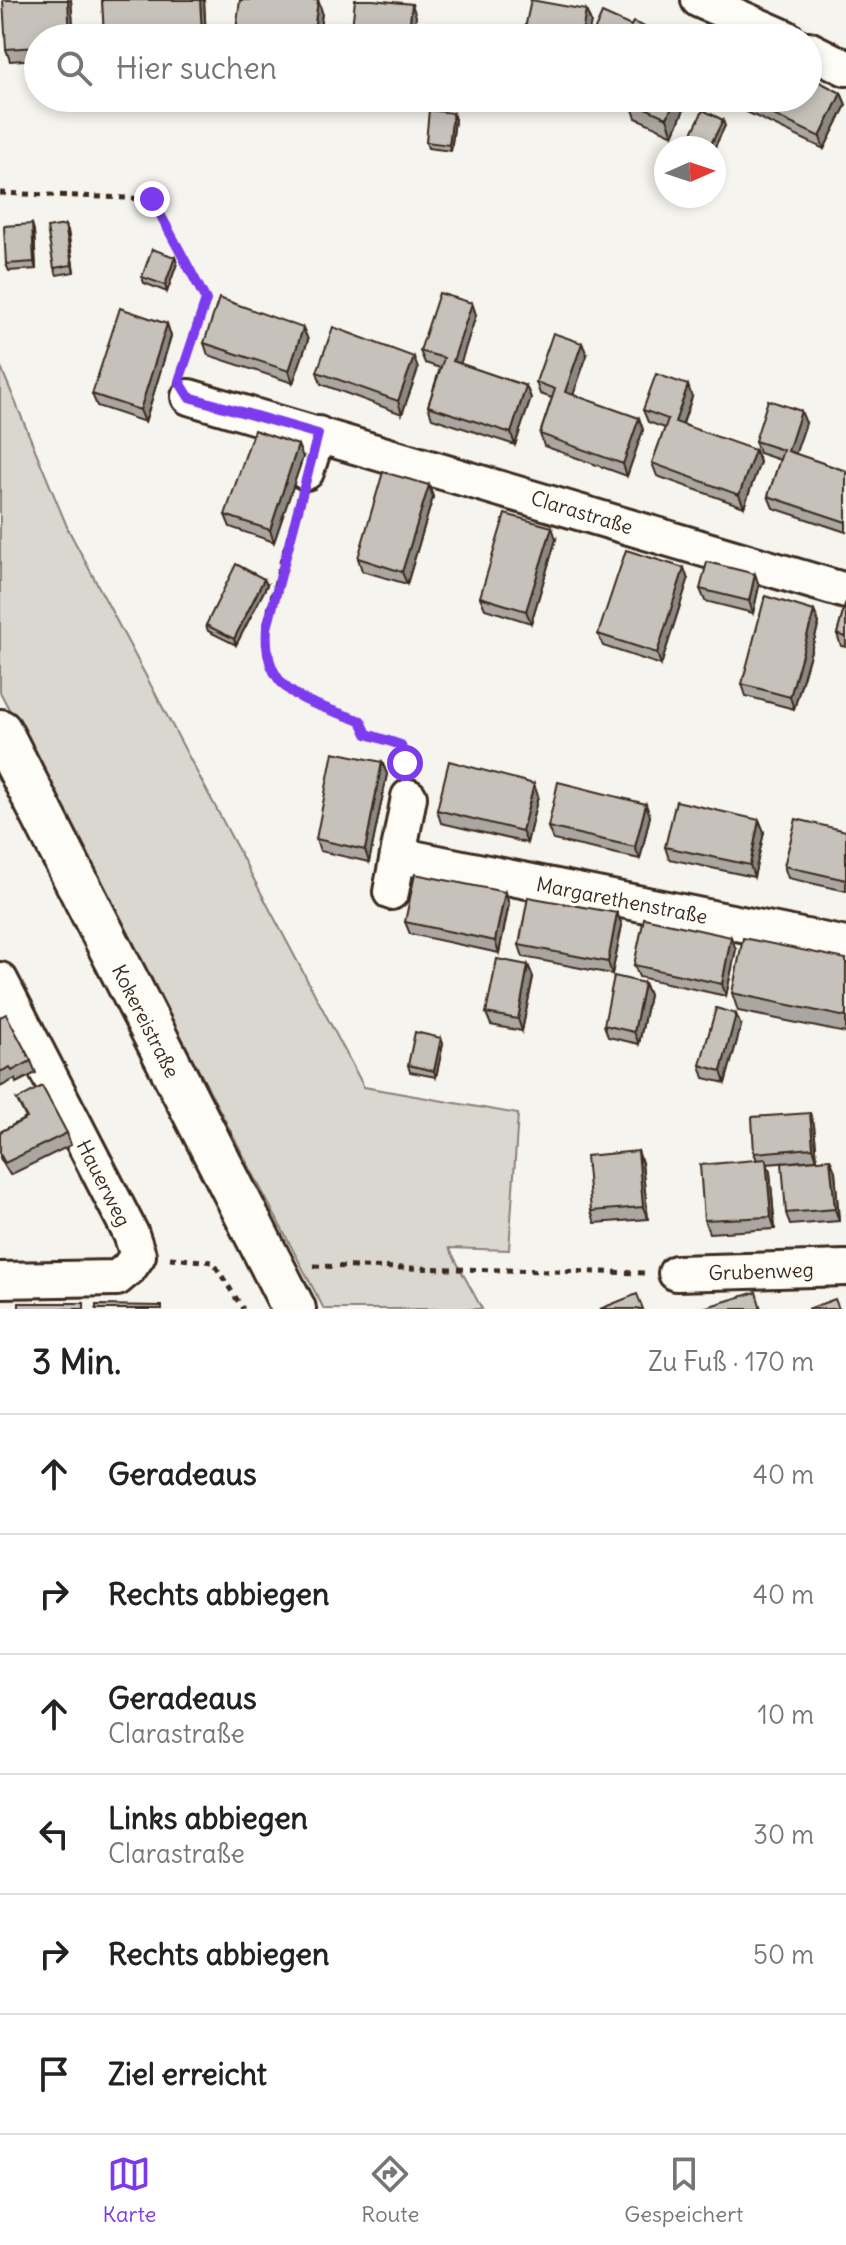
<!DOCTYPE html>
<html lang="de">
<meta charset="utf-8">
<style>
:root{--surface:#fff;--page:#f6f6f6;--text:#222;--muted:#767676;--line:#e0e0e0;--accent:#7c3aed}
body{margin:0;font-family:Delius,sans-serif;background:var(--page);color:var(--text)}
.compass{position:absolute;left:654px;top:136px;width:72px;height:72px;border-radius:50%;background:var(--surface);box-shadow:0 4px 12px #0003;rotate:87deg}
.stop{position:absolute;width:24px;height:24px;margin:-18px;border:6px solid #7c3aed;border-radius:50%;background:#fff}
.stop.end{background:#7c3aed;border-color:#fff;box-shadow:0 2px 8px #0008}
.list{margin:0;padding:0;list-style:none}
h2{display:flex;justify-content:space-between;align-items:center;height:104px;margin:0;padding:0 32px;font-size:34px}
h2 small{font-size:26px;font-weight:400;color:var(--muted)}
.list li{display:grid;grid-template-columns:52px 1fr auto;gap:24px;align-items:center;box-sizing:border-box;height:120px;padding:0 32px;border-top:2px solid var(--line)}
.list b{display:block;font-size:30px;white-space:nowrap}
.list p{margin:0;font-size:26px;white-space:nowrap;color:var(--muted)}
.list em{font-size:26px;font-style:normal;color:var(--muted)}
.icon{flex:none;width:44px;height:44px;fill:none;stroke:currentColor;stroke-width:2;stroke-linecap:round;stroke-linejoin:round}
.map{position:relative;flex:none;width:846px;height:1309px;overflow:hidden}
.search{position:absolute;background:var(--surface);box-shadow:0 4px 12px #0003;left:24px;right:24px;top:24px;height:88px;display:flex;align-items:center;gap:20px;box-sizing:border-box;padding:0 28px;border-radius:44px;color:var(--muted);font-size:30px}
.sheet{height:824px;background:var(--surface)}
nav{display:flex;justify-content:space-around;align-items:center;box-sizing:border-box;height:112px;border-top:2px solid var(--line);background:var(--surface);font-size:22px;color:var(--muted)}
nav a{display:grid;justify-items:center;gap:4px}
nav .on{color:var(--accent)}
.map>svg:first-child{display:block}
</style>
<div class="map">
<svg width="846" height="1309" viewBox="0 0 846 1309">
<rect width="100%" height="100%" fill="#f5f4ee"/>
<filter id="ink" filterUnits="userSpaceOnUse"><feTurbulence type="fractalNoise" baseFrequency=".0125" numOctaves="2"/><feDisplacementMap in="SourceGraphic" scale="16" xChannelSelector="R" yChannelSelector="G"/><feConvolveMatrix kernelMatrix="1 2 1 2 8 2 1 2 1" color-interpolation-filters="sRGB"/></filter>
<g filter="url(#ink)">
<!-- green -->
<path fill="#dad6d0" stroke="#8a8077" stroke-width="2" d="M0 365 68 529 364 1087 518 1114 509 1250 449 1248 482 1309H324L0 692Z"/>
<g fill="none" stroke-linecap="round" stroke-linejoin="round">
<defs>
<path id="minor" d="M699 0 786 38
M808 49 846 68
M189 397 846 591
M306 472 318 434
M398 855 846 945
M391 892 409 797
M0 980 131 1234 138 1255 129 1268 117 1278 0 1280
M676 1273 846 1268"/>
<path id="major" d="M0 731 294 1309"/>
</defs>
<!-- minor casing -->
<use href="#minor" stroke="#3b2a1e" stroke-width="40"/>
<!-- major casing -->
<use href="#major" stroke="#3b2a1e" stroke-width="48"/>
<!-- path -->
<path stroke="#3b2a1e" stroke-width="5" stroke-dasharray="6 6" stroke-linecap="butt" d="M0 193 152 199 206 300 185 364
M300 500C290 533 260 623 266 652 268 665 277 681 287 689 308 707 336 710 361 721L367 734 401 745 406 768
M170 1258 213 1262 243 1309
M314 1266 647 1273"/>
<!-- minor -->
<use href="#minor" stroke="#fdfcf7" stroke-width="34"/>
<!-- major -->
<use href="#major" stroke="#fdfcf7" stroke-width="42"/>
</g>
<!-- wall -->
<path fill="#aba6a1" stroke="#3b2a1e" stroke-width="2" d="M71 0 74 38H38V59L10 61 6 49Z
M102 0H204L206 38H105Z
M318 0 322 12 319 38H239L236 30Z
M841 93 846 105 824 149 732 105 730 98H808Z
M689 98 673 135 636 118 630 101Z
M453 113 455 120 451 151 428 148 426 142Z
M32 224 34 231 36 269 9 271 6 264Z
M65 225 68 231 74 272 57 275 54 268Z
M175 257 177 263 167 292 144 283 142 277Z
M472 303 476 315 460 364 526 386 531 398 515 445 432 418 428 406 440 368 425 363 420 351Z
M167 324 171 336 145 422 97 406 92 394Z
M303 328 308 340 293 383 208 355 204 343Z
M587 355 573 395 639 418 643 430 627 476 544 446 540 434 552 398 540 394 536 382Z
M418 369 402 414 321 384 317 372Z
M692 397 683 424 760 462 744 507 657 476 652 463 665 428 648 422 643 410Z
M806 423 795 454 846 471V532L773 508 768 496 780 460 759 453 755 441Z
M303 457 274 542 230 527 225 515Z
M429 485 433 497 407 584 362 571 358 558Z
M556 539 531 623 485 609 480 597Z
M684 568 688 580 661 665 603 646 598 634Z
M755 574 759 586 753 613 705 601 700 589Z
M267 585 236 645 208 631 206 625Z
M846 602V647L841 646 837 634Z
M814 611 819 623 794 709 746 696 742 684Z
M382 762 387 774 369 862 320 851 316 839Z
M538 796 527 843 441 823 437 810Z
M650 816 640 859 553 840 548 827Z
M759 820 764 832 754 877 669 859 665 847Z
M846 831V891L788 878 784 866Z
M505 892 509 904 499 953 410 934 405 922Z
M617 913 622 925 612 974 523 957 519 945Z
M736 949 726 996 639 977 634 965Z
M846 959V1033L738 1011 732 993Z
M528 965 533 977 522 1031 491 1025 486 1013Z
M644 983 649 995 639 1044 608 1037 604 1025Z
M0 1017 31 1061 36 1073 16 1083 15 1079 0 1087Z
M741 1026 725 1083 704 1078 700 1065Z
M441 1038 443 1044 436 1077 410 1072 408 1065Z
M17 1100 67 1133 71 1145 10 1175 0 1158V1132L26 1118Z
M814 1125 817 1160 835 1171 839 1221 790 1225 786 1213 817 1160 767 1164 770 1172 775 1229 709 1233 704 1220 757 1160 754 1153Z
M638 1151 642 1163 648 1219 595 1223 591 1211Z"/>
<!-- shaded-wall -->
<path fill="#8b8783" stroke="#3b2a1e" stroke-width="2" d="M68 0H71L74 38H70Z
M200 0H204L206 38H204L202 33Z
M318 0 322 12 319 38H313Z
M412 4 416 16 414 38H408Z
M586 10 591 22 588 38H581Z
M841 93 846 105 824 149 820 137Z
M676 98H689L673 135 667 118Z
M453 113 455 120 451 151 449 145Z
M723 120 725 126 714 149V148H709Z
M32 224 34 231 36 269 34 262Z
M65 225 68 231 74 272 72 265Z
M175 257 177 263 167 292 165 285Z
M472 303 476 315 457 374 453 361Z
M167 324 171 336 145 422 140 410Z
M303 328 308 340 293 383 289 371Z
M582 343 587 355 570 404 565 392Z
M414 357 418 369 402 414 398 401Z
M688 385 692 397 679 434 675 422Z
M526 386 531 398 515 445 511 433Z
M801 411 806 423 792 464 788 451Z
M639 418 643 430 627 476 623 464Z
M298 445 303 457 274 542 270 530Z
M755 450 760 462 744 507 739 495Z
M429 485 433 497 407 584 402 572Z
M552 527 556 539 531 623 526 611Z
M684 568 688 580 661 665 657 653Z
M755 574 759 586 753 613 749 601Z
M264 579 267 585 236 645 234 639Z
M814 611 819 623 794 709 790 697Z
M382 762 387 774 369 862 365 850Z
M534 784 538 796 527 843 522 831Z
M646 804 650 816 640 859 635 847Z
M759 820 764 832 754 877 750 865Z
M505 892 509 904 499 953 495 941Z
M617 913 622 925 612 974 608 962Z
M731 937 736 949 726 996 722 984Z
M528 965 533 977 522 1031 518 1019Z
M644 983 649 995 639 1044 634 1032Z
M736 1014 741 1026 725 1083 721 1071Z
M441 1038 443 1044 436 1077 434 1071Z
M810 1113 814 1125 817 1160 813 1148Z
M638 1151 642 1163 648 1219 643 1207Z
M766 1159 770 1172 775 1229 771 1217Z
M830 1159 835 1171 839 1221 835 1209Z"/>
<!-- building -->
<path fill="#c7c1bb" stroke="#3b2a1e" stroke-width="2" d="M3 0H68L70 38H38V47L6 49Z
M102 0H200L202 33 104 35Z
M240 0H318L313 38H292L236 30Z
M355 0H373L412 4 408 38H351Z
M531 0 586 10 581 38H523Z
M602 13 631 26 633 22 671 38H591Z
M808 76 841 93 820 137 738 98H808Z
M631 98H676L667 118 630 101Z
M429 110 453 113 449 145 426 142Z
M703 110 723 120 709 148H685Z
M32 224 34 262 6 264 4 226Z
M65 225 72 265 54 268 47 228Z
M152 249 175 257 165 285 142 277Z
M439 293 472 303 453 361 526 386 511 433 428 406 444 358 420 351Z
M219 298 303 328 289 371 204 343Z
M120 308 167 324 140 410 92 394Z
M333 327 414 357 398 401 317 372Z
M553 333 582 343 565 392 639 418 623 464 540 434 555 389 536 382Z
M656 374 688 385 675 422 755 450 739 495 652 463 668 419 643 410Z
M768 400 801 411 788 451 846 471V522L768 496 783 450 755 441Z
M254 430 298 445 270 530 225 515Z
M383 472 429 485 402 572 358 558Z
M505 514 552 527 526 611 480 597Z
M626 550 684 568 657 653 598 634Z
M707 562 755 574 749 601 700 589Z
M236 564 264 579 234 639 206 625Z
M765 596 814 611 790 697 742 684Z
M846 602V637L837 634Z
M333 752 382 762 365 850 316 839Z
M449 761 534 784 522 831 437 810Z
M558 782 646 804 635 847 548 827Z
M676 801 759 820 750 865 665 847Z
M796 819 846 831V880L784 866Z
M415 874 505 892 495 941 405 922Z
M528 897 617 913 608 962 519 945Z
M644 918 731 937 722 984 634 965Z
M743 938 846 959V1017L732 993Z
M497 959 528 965 518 1019 486 1013Z
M614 976 644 983 634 1032 604 1025Z
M716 1008 736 1014 721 1071 700 1065Z
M6 1014 31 1061 12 1071 10 1067 0 1072V1017Z
M415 1032 441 1038 434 1071 408 1065Z
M42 1086 67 1133 5 1163 0 1154V1132L27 1118 17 1100Z
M810 1113 813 1148 754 1153 752 1117Z
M638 1151 643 1207 591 1211 586 1156Z
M766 1159 771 1217 704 1220 700 1165Z
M830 1159 835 1209 786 1213 782 1163Z
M756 1292 761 1309H703V1308Z
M637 1294 643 1309H600Z
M835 1299 839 1309H808Z
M19 1303H84V1309H19Z
M96 1305 162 1306V1309H96Z"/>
</g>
<g fill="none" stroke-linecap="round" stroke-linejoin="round" filter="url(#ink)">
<!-- route -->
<path stroke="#7c3aed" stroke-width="10" d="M152 199 206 300 179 381 189 397 318 434 267 628C262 696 309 701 361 721L367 734 401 745 405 763"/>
</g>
<g text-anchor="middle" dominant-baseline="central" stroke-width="6" stroke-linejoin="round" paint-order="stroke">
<!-- street labels -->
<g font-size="20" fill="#3b2a1e" stroke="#fdfcf7">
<text transform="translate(582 512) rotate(17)">Clarastraße</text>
<text transform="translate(622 900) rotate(11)">Margarethenstraße</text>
<text transform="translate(146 1021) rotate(63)">Kokereistraße</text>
<text transform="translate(104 1183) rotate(63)">Hauerweg</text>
<text transform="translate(761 1271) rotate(-2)">Grubenweg</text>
</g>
</g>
</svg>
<svg class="compass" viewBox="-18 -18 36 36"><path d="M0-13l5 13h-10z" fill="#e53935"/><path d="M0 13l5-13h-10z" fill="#767676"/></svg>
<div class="stop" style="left:405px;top:763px"></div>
<div class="stop end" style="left:152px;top:199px"></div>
<div class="search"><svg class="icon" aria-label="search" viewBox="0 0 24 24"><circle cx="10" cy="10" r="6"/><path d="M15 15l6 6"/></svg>Hier suchen</div>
</div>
<section class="sheet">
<h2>3 Min.<small>Zu Fuß · 170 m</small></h2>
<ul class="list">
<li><svg class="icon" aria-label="ahead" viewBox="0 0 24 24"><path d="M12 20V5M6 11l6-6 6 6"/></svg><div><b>Geradeaus</b></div><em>40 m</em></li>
<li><svg class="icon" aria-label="right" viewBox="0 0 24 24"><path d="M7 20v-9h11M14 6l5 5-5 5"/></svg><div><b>Rechts abbiegen</b></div><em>40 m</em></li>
<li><svg class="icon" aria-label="ahead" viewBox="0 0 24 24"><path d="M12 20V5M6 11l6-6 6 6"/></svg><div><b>Geradeaus</b><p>Clarastraße</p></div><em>10 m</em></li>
<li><svg class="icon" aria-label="left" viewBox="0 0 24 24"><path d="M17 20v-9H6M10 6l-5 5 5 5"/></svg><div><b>Links abbiegen</b><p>Clarastraße</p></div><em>30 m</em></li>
<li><svg class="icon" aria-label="right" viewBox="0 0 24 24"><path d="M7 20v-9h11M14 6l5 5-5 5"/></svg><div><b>Rechts abbiegen</b></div><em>50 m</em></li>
<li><svg class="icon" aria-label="arrive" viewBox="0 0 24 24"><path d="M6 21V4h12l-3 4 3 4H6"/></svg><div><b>Ziel erreicht</b></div></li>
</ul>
</section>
<nav>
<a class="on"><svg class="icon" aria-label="map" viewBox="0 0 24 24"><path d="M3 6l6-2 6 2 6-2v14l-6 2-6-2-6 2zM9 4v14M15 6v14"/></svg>Karte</a>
<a><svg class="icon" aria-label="directions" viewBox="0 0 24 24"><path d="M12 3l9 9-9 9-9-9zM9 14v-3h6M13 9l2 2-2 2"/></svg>Route</a>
<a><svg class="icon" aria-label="saved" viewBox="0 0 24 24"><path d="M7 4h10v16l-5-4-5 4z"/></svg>Gespeichert</a>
</nav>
